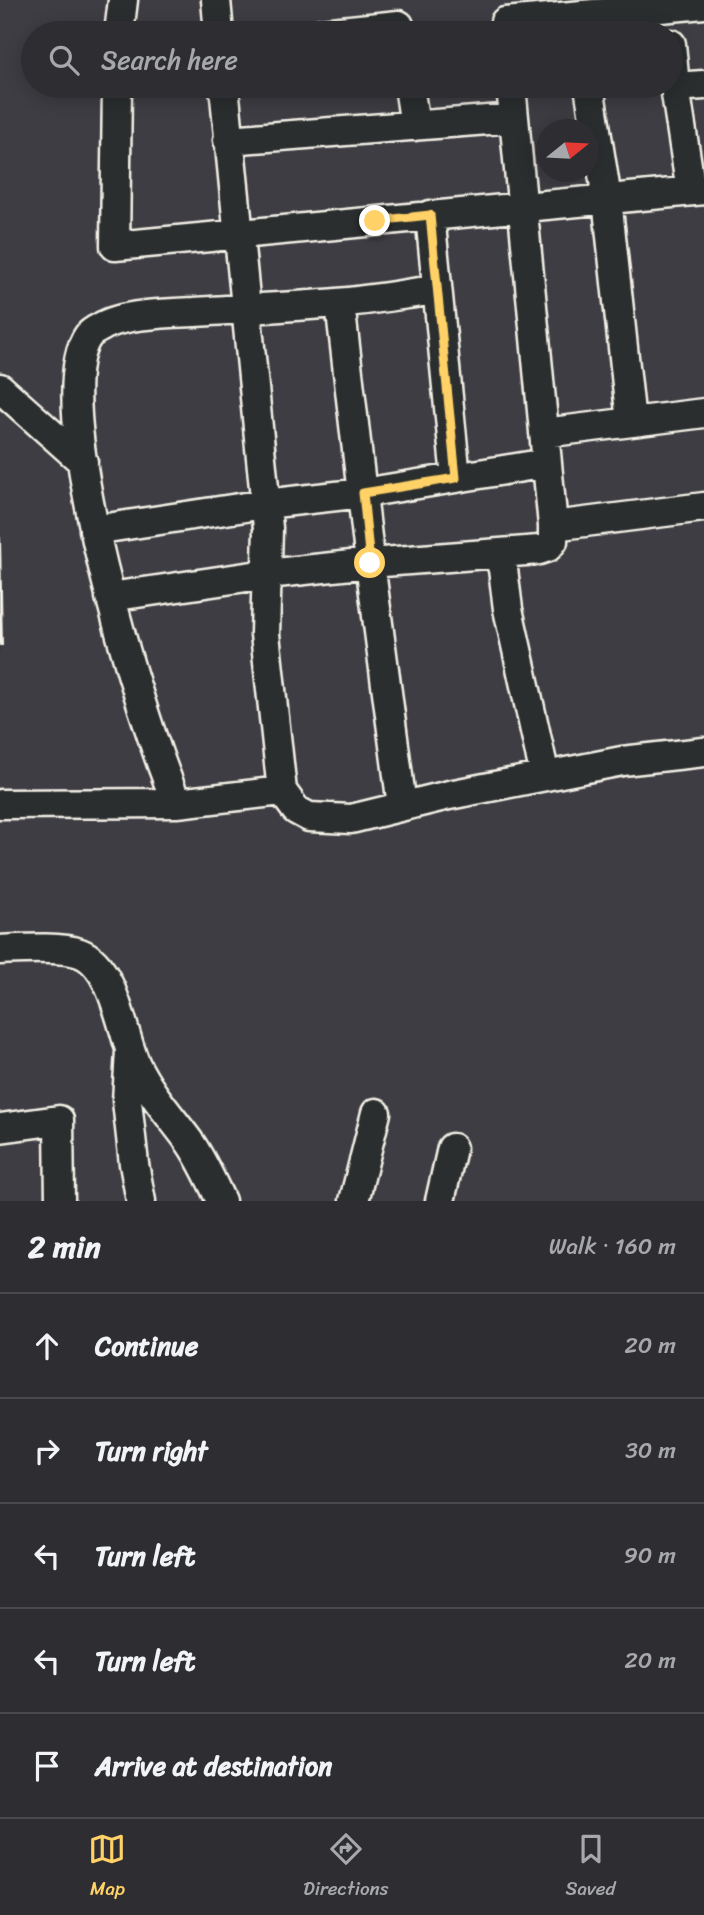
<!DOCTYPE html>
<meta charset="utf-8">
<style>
:root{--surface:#2e2e32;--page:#3a3a3e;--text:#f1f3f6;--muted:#a7a8ac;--line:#494a4d;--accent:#ffd166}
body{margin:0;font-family:Sriracha,sans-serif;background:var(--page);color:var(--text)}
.compass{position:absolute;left:536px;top:119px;width:63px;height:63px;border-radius:50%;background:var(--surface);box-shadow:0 4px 18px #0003;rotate:72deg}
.stop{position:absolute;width:21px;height:21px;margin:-16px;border:5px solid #ffd166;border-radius:50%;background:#fff}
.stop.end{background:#ffd166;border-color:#fff;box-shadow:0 2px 7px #0008}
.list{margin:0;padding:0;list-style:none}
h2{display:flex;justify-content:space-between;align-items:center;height:91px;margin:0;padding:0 28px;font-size:30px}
h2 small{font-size:23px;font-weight:400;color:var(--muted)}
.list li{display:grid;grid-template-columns:46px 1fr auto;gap:21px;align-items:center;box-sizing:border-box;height:105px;padding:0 28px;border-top:2px solid var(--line)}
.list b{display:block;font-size:26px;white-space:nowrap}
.list em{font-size:23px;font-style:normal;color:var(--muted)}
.icon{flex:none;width:38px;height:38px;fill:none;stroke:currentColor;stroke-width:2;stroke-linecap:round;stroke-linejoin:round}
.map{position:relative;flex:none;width:704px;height:1201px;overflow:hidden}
.search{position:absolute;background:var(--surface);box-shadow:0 4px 18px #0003;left:21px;right:21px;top:21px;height:77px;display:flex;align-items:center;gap:18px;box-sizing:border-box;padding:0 24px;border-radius:38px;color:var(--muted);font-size:26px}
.sheet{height:616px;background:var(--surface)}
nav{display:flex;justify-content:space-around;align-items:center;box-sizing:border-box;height:98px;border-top:2px solid var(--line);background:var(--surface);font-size:19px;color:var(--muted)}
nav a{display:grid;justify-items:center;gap:4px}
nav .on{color:var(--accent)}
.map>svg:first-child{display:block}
</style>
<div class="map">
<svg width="704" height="1201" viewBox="0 0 704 1201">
<defs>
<filter id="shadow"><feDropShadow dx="-6" dy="6" stdDeviation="2" flood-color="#0009"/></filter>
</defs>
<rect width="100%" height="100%" fill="#3e3d43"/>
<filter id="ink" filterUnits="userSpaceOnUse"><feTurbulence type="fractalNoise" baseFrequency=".0143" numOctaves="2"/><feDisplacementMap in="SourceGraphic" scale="14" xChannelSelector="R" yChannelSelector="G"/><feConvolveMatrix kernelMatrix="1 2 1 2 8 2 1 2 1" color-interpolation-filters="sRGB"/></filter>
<g filter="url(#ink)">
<!-- building -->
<path fill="#6b6374" stroke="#f4f1e8" stroke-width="2" filter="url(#shadow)" d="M0 537 2 645H0Z"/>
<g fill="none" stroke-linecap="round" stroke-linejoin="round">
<defs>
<path id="minor" d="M216 0 219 33
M505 22 704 4
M119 33 123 0
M321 33 399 25
M671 44 675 87 691 191
M117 86 115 246 704 190
M224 86 268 528 265 634 282 791
M409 86 415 126
M511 86 553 526 704 507
M589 86 607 199 631 422
M675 87 704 85
M228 140 514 118
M430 215 456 478
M340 303 370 563 402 806
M0 388 83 462
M544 433 704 413
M94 530 265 504 363 493 547 463
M498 554 503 569 508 609 545 776
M110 597 267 574 370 563 539 550 548 547 553 541V526
M177 803C144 729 42 401 88 336 90 333 97 329 101 327 122 314 169 313 194 312 242 309 290 307 337 303 371 300 404 294 437 290
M0 804 177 803 282 791 296 810 309 817 351 819 449 795 622 761 704 752
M0 950C22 949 60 946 80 953 115 966 122 1035 136 1065 150 1094 173 1119 191 1144 203 1162 212 1182 221 1201
M130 1051 127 1101 134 1164 141 1201
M0 1128 59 1120 60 1201
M354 1201 376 1113
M440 1201 452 1148"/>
</defs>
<!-- minor casing -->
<use href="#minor" stroke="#f4f1e8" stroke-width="33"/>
<!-- minor -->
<use href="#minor" stroke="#2a2d2e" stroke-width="28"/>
</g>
</g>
<g fill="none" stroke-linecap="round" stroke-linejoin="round" filter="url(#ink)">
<!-- route -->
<path stroke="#ffd166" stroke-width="9" d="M370 563 363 493 456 478 430 215 375 221"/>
</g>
</svg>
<svg class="compass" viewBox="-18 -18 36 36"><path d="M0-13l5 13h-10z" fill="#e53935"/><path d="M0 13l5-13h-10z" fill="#a7a8ac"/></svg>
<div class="stop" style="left:370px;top:563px"></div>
<div class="stop end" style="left:375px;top:221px"></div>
<div class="search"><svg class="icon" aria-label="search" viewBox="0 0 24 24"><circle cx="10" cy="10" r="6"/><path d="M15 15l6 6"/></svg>Search here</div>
</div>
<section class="sheet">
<h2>2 min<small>Walk · 160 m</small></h2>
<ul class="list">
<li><svg class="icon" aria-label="ahead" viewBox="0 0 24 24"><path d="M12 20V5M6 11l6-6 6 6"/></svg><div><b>Continue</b></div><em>20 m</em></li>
<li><svg class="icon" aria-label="right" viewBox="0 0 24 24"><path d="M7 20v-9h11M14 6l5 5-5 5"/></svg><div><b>Turn right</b></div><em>30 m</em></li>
<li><svg class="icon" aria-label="left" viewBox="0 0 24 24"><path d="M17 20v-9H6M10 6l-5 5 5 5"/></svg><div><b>Turn left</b></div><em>90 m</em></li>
<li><svg class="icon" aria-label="left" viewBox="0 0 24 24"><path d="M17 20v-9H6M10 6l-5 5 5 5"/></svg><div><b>Turn left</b></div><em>20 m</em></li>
<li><svg class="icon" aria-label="arrive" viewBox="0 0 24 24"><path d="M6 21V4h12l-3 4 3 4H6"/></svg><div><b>Arrive at destination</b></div></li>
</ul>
</section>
<nav>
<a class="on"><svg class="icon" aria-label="map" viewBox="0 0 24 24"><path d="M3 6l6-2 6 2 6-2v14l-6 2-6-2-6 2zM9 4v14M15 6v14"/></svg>Map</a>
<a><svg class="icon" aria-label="directions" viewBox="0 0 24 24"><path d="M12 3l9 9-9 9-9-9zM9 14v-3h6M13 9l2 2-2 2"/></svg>Directions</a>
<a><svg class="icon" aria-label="saved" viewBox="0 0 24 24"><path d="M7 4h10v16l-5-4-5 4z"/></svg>Saved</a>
</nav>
